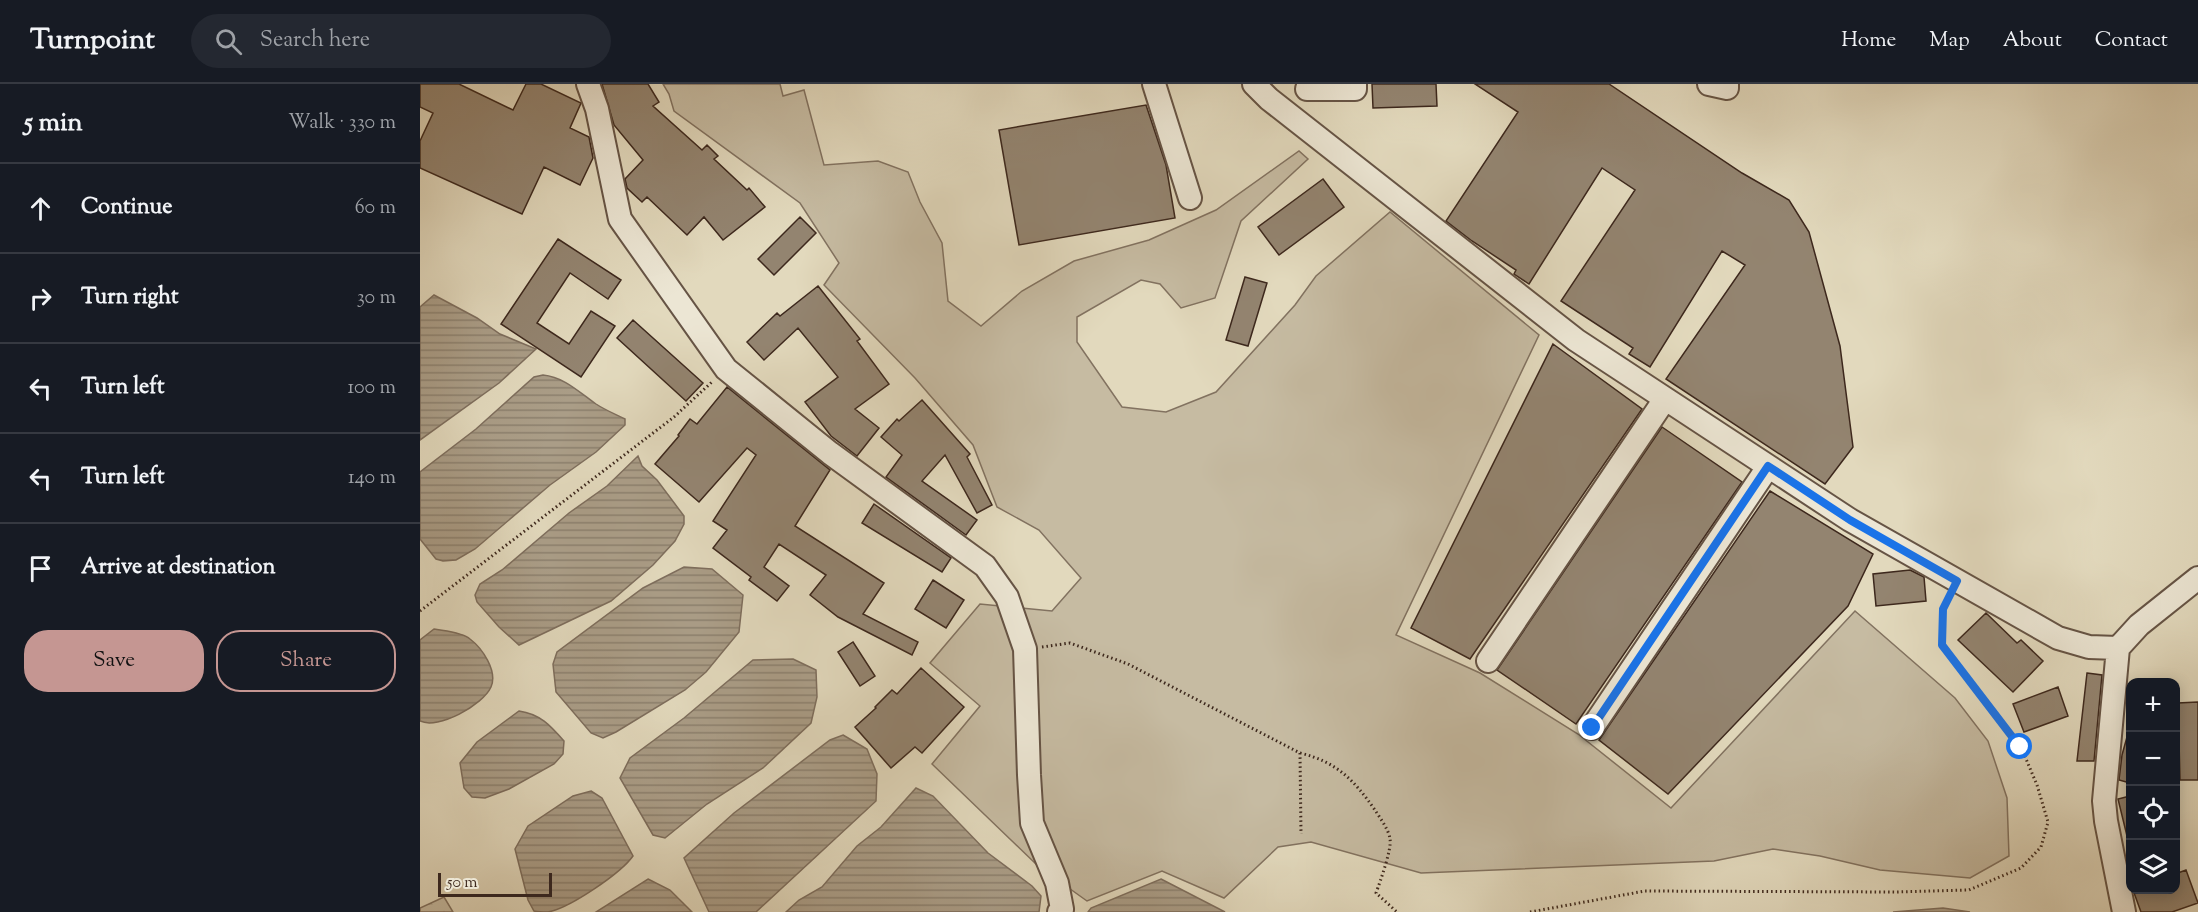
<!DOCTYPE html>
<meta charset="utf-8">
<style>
:root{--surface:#171b24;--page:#242831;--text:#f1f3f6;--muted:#9ea1a6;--line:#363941;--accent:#c59692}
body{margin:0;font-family:"Sorts Mill Goudy",serif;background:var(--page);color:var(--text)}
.controls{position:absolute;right:18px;bottom:18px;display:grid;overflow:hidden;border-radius:12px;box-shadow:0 3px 15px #0003}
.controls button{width:54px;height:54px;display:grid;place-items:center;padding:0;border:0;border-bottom:2px solid var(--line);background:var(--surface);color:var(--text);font:30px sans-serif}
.scale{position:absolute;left:18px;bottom:15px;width:114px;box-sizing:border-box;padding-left:6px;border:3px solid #3d281d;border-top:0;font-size:16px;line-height:21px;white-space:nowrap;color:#3d281d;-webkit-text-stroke:4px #ece6d4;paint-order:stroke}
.stop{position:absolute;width:18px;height:18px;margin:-14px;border:4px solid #1a73e8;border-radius:50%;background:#fff}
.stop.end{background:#1a73e8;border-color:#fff;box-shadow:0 2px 6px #0008}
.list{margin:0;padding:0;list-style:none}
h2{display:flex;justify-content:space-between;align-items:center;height:78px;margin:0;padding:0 24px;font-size:26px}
h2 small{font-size:20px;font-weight:400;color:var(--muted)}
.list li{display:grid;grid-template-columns:39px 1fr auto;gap:18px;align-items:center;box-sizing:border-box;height:90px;padding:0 24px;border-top:2px solid var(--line)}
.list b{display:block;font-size:22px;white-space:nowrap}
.list em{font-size:20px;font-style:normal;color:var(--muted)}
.actions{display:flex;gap:12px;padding:18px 24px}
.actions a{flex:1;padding:14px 0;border:2px solid var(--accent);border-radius:24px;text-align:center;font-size:21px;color:var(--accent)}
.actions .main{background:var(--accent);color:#111}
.icon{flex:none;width:33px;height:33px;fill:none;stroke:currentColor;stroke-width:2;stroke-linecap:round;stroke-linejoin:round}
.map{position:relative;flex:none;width:1778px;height:828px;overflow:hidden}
header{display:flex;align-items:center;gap:36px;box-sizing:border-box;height:84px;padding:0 30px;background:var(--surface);border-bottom:2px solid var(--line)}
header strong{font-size:28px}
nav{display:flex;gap:33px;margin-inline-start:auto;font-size:21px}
.search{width:420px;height:54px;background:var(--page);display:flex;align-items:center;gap:15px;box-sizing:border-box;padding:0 21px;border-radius:33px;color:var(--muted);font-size:22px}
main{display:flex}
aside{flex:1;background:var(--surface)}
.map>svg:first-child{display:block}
</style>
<header>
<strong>Turnpoint</strong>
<div class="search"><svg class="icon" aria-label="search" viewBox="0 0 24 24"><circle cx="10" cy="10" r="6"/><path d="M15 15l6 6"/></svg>Search here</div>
<nav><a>Home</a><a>Map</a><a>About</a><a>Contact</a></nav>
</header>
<main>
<aside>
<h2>5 min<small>Walk · 330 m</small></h2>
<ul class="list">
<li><svg class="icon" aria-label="ahead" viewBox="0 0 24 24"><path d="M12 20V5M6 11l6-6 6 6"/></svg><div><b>Continue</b></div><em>60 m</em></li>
<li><svg class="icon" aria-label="right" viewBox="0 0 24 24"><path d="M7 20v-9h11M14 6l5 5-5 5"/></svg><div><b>Turn right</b></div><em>30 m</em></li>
<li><svg class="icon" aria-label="left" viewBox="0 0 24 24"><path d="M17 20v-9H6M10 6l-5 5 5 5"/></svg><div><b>Turn left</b></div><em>100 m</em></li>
<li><svg class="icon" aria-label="left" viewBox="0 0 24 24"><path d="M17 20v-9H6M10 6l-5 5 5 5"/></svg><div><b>Turn left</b></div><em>140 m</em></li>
<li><svg class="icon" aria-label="arrive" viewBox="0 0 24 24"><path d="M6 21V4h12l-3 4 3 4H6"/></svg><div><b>Arrive at destination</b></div></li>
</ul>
<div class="actions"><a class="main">Save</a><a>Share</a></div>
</aside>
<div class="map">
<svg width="1778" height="828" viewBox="0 0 1778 828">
<defs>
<pattern id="forest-firs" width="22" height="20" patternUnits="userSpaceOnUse" patternTransform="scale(1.5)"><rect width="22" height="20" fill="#c6bba2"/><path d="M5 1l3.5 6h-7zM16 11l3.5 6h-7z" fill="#a29883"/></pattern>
<pattern id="water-rules" width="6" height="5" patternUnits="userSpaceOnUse" patternTransform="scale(1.5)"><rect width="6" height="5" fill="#aa9d87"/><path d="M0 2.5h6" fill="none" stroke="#8c806e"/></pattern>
</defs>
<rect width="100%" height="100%" fill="#e2d9bd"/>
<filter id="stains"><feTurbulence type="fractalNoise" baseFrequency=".00333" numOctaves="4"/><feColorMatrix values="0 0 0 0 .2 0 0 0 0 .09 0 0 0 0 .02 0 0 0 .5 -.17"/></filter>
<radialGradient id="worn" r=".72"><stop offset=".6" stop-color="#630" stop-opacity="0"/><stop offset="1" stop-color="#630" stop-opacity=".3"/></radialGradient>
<!-- grass -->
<path fill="#c6bba2" stroke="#827260" stroke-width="1.5" d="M243 0H360L363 12 384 6 404 81 458 77 488 88 500 118 522 159 528 217 561 242 602 207 654 177 729 156 796 126 879 67 888 75 821 137 795 214 761 224 740 200 721 196 657 233V258L702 323 746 328 796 308 875 221 896 192 970 128 1119 251 976 551 1060 589 1158 650 1251 724 1435 527 1535 614 1568 657 1587 714 1589 772 1550 794 1460 786 1400 772 1353 765 1294 777 1001 789 891 758 858 763 804 814 742 787 667 817 618 782 512 680 560 622 510 579 560 520 632 527 661 494 619 446 577 423 553 361 495 294 404 201 419 179 380 119 254 27 249 10Z"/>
<!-- forest -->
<path fill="url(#forest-firs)" stroke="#827260" stroke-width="1.5" d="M24 813 33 828H0V824Z"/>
<!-- water -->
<path fill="url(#water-rules)" stroke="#7e6e5d" stroke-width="1.5" d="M14 211 57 234 80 250 116 265 79 299 0 356V223Z
M123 291C144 293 159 308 176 320 185 326 195 330 205 335V341L176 368 130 401 55 465 36 476 23 477 16 475 0 455V388L56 345 114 293Z
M218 372 222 382 237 396 264 432V440L255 457 233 481 191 517 99 561 79 543 57 518 55 511 60 500 82 486 149 429 187 402Z
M264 483 292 485 323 511 319 548 286 588 265 606 196 648 183 654 171 649 136 608 133 580 137 568 223 504Z
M14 545C24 547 42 548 50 555 62 564 78 587 71 603 63 621 18 646 0 637V556Z
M373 575 396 586 397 613 391 639 343 684 287 720 245 754 233 751 200 694 210 674 264 634 333 576Z
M99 627C120 630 130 641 144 657L143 670 134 680 89 705 65 714 52 713 44 704 40 679 57 658Z
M423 651 447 665 457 690 456 717 336 828H289L264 774 314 729 410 656Z
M496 704 513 712 568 769 612 802 621 812 619 828H366L379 816 402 803 437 762 461 743Z
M171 707 182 714 213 772C201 789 150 824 128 828 124 828 119 828 114 827L108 816 95 765 108 742 153 712Z
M228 795 250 806 272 828H176Z
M741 795 805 828H668L671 824Z
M1523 824 1550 828H1473Z"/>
<!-- building -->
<path fill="#938470" stroke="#3d281d" stroke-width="1.5" d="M0 0H39L93 26 106 0H121L161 19 150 44 169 53 173 74 160 101 124 83 102 130 0 84V57L13 29 0 23Z
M182 0H228L239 18 233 22 282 66 287 61 298 72 294 75 327 106 329 104 345 123 303 156 284 133 267 151 227 113 222 118 207 104 205 95 223 76 194 41Z
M952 0H1016L1017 22 953 24Z
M1055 0H1189L1322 89 1369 116 1389 148 1420 262 1433 363 1405 400 1246 295 1325 181 1302 167 1230 283 1209 270 1213 264 1141 217 1215 106 1182 84 1109 200 1094 190 1096 186 1052 157 1026 137 1098 28Z
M726 21 746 81 755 134 599 161 579 46Z
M903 95 924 123 859 171 838 143Z
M380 133 396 149 354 191 338 175Z
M138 155 201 196 188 215 150 189 117 239 149 260 171 227 195 242 161 293 81 240Z
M825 193 847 199 828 262 806 256Z
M398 202 440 255 437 257 469 300 435 325 459 344 437 372 411 352 385 318 418 293 378 244 344 276 327 258 357 229 360 232Z
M213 236 283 299 266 317 197 254Z
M1133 260 1222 325 1050 575 991 544Z
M307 303 410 386 375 442 464 499 443 530 498 558 492 571 418 533 390 511 406 491 359 460 344 483 369 502 357 517 329 496 331 493 293 464 307 446 293 437 336 371 327 364 279 418 235 380 259 352 258 351 270 335 277 340Z
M502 316 550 370 547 373 572 421 557 429 525 371 502 397 557 436 546 451 466 393 482 371 461 353 477 335 479 337Z
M1242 343 1322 398 1156 640 1077 586Z
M1350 407 1453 470 1428 522 1248 710 1179 656Z
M454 420 531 474 522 488 442 439Z
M1490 486 1504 493 1506 517 1456 522 1453 490Z
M513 496 544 516 526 544 495 525Z
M1566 529 1597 559 1601 556 1623 577 1593 608 1538 556Z
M433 558 455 592 440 602 418 568Z
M501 584 544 623 502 669 495 663 471 684 435 643 456 624 455 623 472 606 477 610Z
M1667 589 1682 591 1674 677H1657Z
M1638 603 1648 632 1604 648 1593 620Z
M1778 618V696H1760L1758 619Z
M1707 653H1710V699L1699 696 1702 671Z
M1710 712V752H1707L1698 715Z
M1766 786 1778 819 1752 828H1721L1713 806H1755V790Z"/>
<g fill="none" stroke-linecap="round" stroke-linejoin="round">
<defs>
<path id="minor" d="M168 0 177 25 200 135 306 285 410 369 565 482 587 513 605 565 609 691 612 739 637 799 642 825 639 828
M734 0 770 114
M834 0 849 15 1156 256 1430 436 1638 554 1669 563 1698 564
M1289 0 1307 4V0
M887 5H935V0
M1068 577 1245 315
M1172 644 1348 383
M1704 828 1686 737 1684 717 1698 564 1719 541 1778 494"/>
</defs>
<!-- minor casing -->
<use href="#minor" stroke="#665445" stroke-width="26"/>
<!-- path -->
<path stroke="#3d281d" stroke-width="3" stroke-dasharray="1.5 3" stroke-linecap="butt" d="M0 527 254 333 293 297
M622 563 650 559 708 580 880 669 881 750
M880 669C917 678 934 696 955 726 960 734 969 746 970 755 972 765 960 798 956 809L977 828
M1110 828 1225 807 1477 808 1549 806 1601 784 1621 763 1628 738 1617 701 1601 663 1522 561 1523 525 1529 514"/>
<!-- minor -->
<use href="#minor" stroke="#ece6d4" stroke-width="22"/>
</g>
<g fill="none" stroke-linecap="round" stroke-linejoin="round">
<!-- route -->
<path stroke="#1a73e8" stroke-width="8" d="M1172 644 1348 382 1430 436 1537 497 1523 525 1522 561 1600 663"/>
</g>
<rect width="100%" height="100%" filter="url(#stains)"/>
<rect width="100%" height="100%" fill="url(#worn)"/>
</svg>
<div class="controls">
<button>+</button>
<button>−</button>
<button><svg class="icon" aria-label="locate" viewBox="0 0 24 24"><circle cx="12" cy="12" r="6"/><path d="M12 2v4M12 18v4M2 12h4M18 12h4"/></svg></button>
<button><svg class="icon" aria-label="layers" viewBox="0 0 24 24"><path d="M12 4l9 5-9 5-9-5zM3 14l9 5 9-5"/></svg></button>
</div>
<div class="scale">50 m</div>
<div class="stop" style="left:1600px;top:663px"></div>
<div class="stop end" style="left:1172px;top:644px"></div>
</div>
</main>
